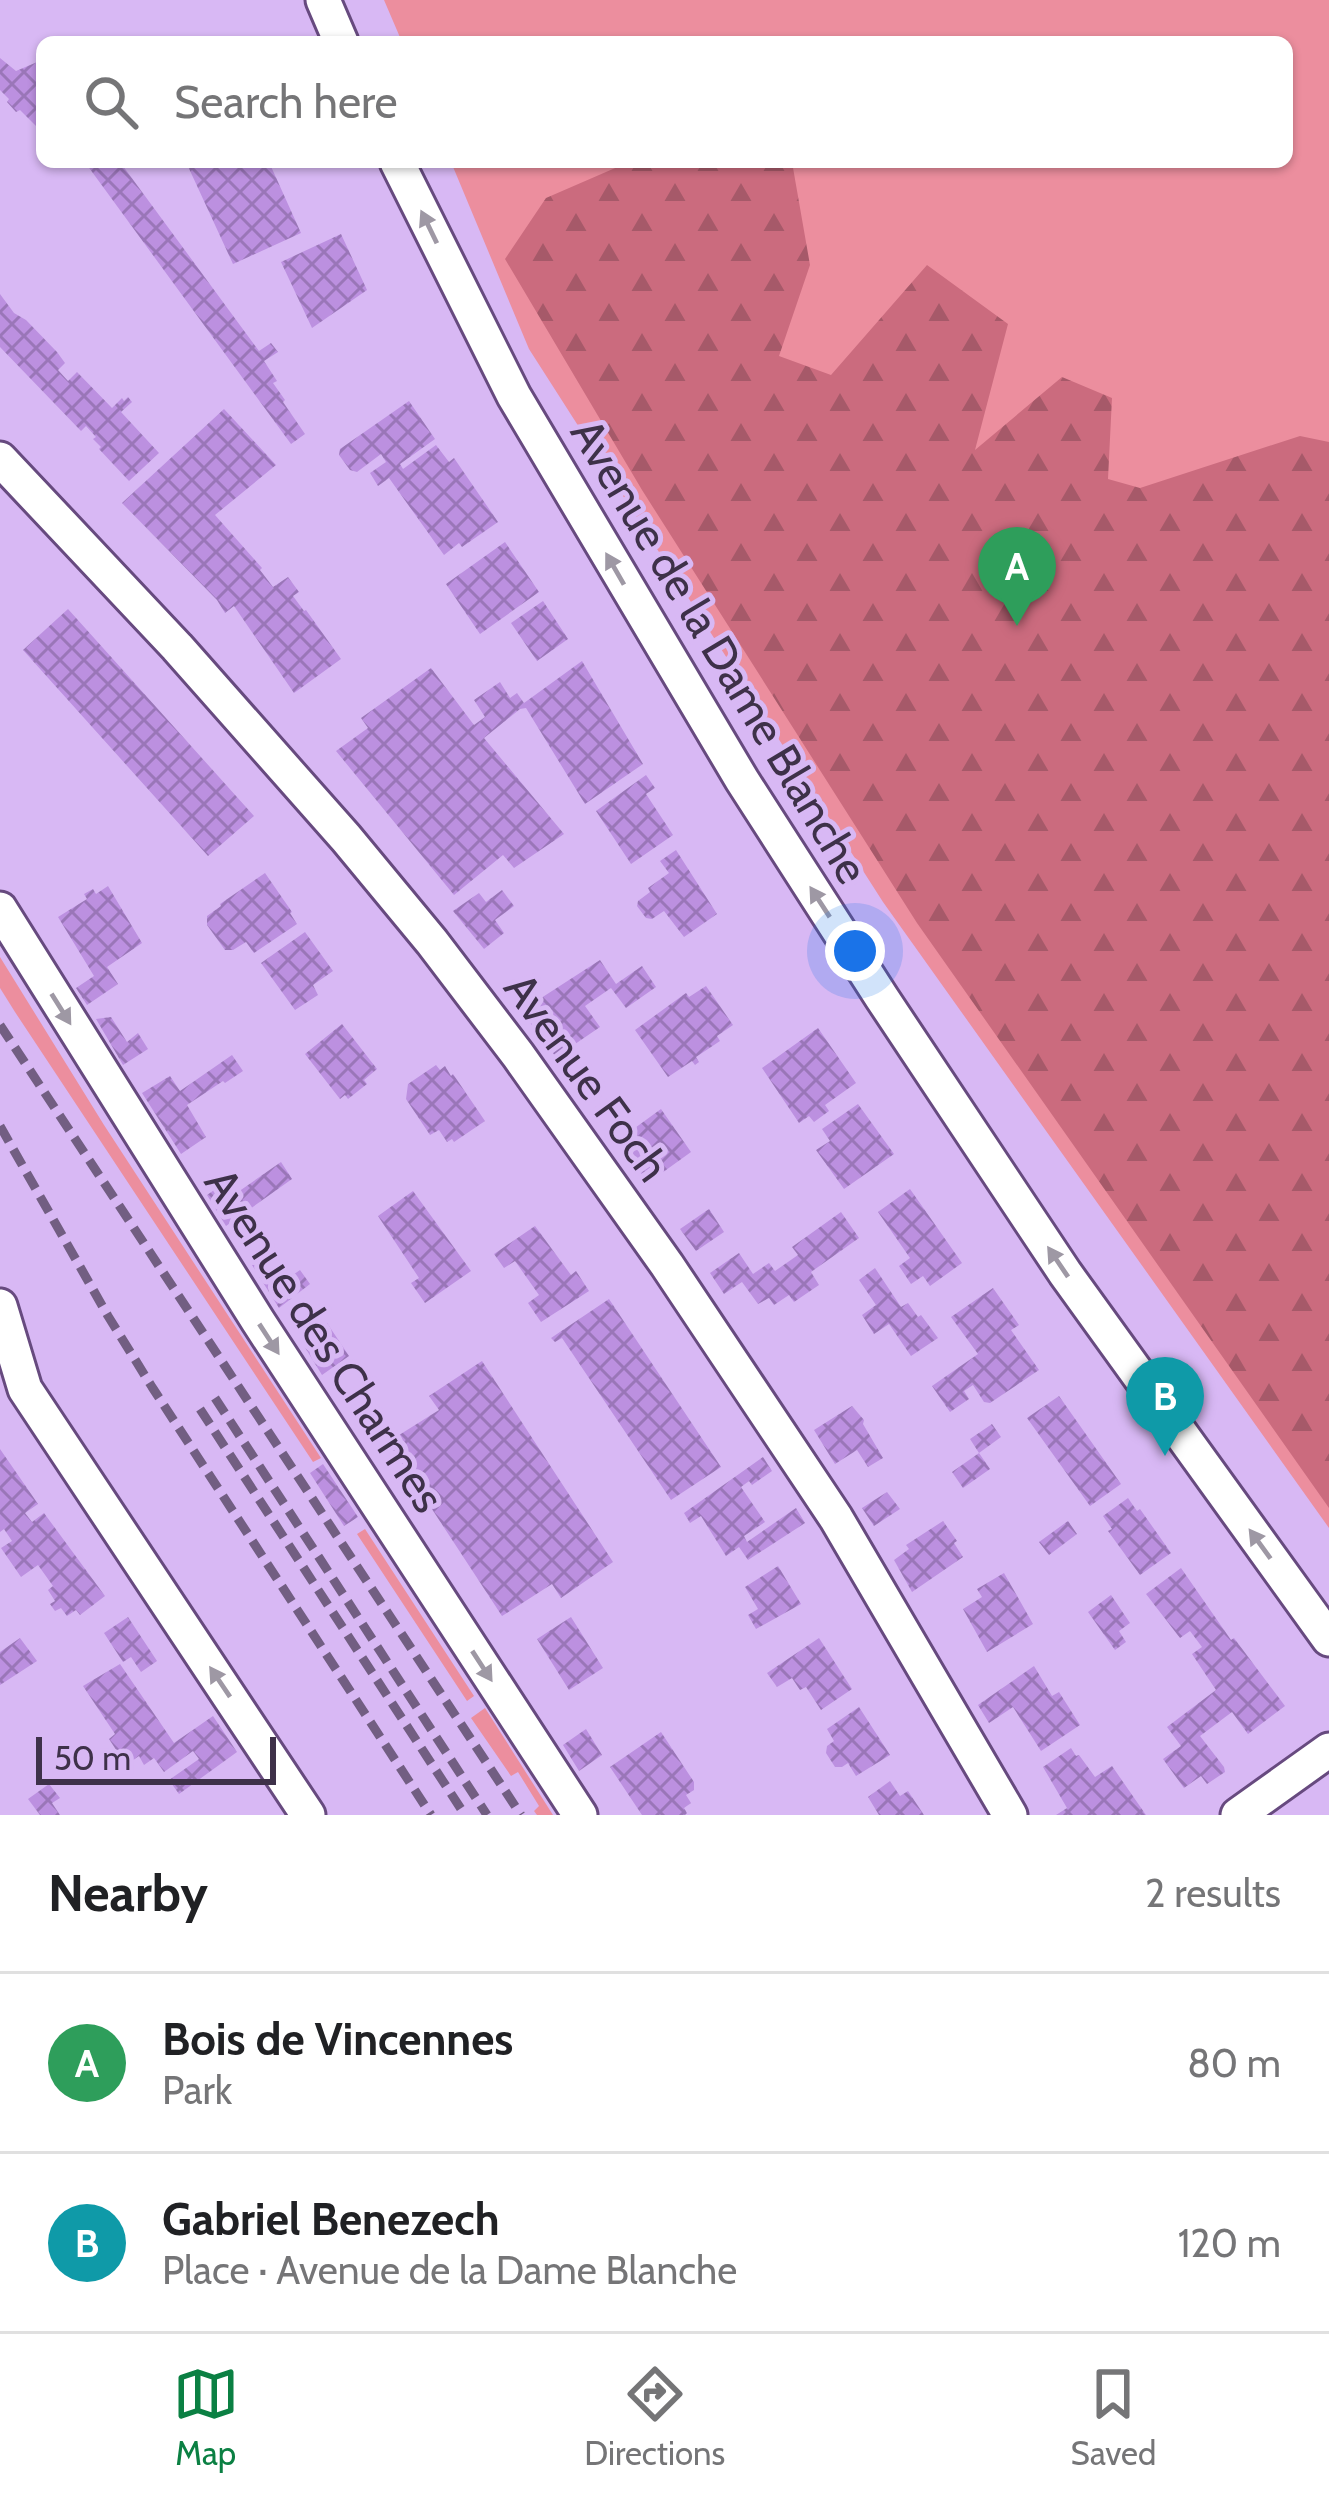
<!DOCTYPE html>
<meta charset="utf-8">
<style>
:root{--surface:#fff;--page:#f2f2f2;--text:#202124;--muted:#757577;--line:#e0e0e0;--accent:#0b8043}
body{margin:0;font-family:Cabin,sans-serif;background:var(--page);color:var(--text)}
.scale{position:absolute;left:36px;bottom:30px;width:240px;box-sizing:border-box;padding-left:12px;border:6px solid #3e3149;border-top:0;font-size:33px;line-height:42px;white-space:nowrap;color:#3e3149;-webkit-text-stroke:9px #d8b8f4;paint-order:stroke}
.you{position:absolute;left:855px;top:951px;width:42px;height:42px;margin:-30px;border:9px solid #fff;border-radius:50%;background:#1a73e8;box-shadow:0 0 0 18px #1a73e833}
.badge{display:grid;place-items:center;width:78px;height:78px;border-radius:50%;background:var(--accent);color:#fff;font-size:39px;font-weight:700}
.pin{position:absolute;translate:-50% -99px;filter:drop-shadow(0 3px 6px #0008)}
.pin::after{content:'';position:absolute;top:63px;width:42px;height:36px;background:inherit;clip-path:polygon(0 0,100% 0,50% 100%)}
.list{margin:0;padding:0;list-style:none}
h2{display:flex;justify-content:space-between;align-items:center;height:156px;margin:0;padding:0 48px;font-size:51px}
h2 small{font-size:39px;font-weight:400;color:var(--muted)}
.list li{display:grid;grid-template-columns:78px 1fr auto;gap:36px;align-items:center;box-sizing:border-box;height:180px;padding:0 48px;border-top:3px solid var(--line)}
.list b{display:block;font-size:45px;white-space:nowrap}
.list p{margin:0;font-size:39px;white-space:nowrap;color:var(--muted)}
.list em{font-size:39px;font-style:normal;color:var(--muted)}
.icon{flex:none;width:66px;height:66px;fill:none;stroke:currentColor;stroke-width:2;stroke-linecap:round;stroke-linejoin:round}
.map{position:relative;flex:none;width:1329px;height:1815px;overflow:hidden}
.search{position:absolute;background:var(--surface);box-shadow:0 3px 9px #0004;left:36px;right:36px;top:36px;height:132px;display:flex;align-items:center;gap:30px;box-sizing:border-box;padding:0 42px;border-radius:18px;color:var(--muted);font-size:45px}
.sheet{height:516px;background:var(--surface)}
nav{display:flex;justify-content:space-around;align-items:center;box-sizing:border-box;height:168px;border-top:3px solid var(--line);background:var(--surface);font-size:33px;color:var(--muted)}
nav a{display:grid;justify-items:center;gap:6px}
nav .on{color:var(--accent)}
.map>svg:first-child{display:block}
</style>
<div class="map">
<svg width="1329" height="1815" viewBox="0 0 1329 1815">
<defs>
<pattern id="forest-firs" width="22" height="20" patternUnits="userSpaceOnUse" patternTransform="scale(3)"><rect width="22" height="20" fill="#cb6b7e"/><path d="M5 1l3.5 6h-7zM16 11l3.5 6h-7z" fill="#a65969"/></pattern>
<pattern id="building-cross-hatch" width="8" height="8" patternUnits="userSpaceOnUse" patternTransform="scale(3)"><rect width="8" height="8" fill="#bc90e0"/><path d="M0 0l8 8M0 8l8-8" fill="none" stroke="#9a76b8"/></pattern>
</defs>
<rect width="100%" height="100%" fill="#d8b8f4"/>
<!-- green -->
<path fill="#ec8e9e" d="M384 0H1329V1528L883 902 529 349 451 162H1287V42H402Z
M0 957 104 1125 321 1458 313 1462 15 1012 0 988Z
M365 1529 474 1696 467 1701 357 1534Z
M485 1708 553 1815H537L534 1811 539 1806 518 1772 511 1776 471 1718Z"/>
<!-- forest -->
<path fill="url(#forest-firs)" d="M629 162H792L810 265 779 356 831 375 927 265 1008 324 975 450 1062 377 1112 398 1108 479 1140 488 1300 436 1329 442V1508L917 923 642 490 505 259 546 198Z"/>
<!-- building -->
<path fill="url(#building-cross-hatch)" d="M0 58 16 71 42 60V132L20 110 16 112 7 102 9 99 0 90Z
M94 162H120L259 351 271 343 278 352 264 361 277 381 273 383 285 400 283 402 305 434 291 444 87 165Z
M186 162H269L301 233 233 264Z
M341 234 367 290 312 328 281 262Z
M0 294 14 313 26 320 57 352 65 363 58 370 68 381 77 372 112 408 122 398 124 401 128 397 132 402 121 412 159 453 129 481 99 449 101 447 93 439 96 437 86 426 81 431 0 347Z
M409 401 435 439 400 464 403 469 436 445 449 462 454 458 498 522 462 547 459 543 444 555 389 478 378 486 370 473 386 462 381 454 357 472 350 470 339 455 340 449Z
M224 409 276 465 215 515 262 568 260 570 273 587 288 577 299 592 293 596 304 611 306 610 341 659 294 693 234 606 225 613 217 600 122 503Z
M505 542 539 592 480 634 446 584Z
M543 601 568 639 537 661 511 623Z
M68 609 254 816 208 856 23 650Z
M582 661 643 764 585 804 526 708 520 709 484 738 564 834 514 868 503 855 454 895 336 751 368 728 361 718 431 668 474 725 485 717 474 700 500 682 510 698 517 693 524 703Z
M646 775 655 788 646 794 673 835 631 864 596 811Z
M676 850 717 914 684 937 664 911 652 919 646 918 637 906 638 901 650 892 648 888 669 873 660 861Z
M265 873 292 912 290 913 297 924 254 953 246 942 233 950H225L207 925V916L221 906 220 904Z
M108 886 142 943 107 967 118 984 87 1005 76 988 94 976 58 917 87 899 84 894 93 889 96 894Z
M502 890 514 906 495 920 504 933 484 949 453 911 479 893 486 902Z
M305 932 333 971 313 985 318 995 295 1010 261 963Z
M600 960 616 984 642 966 656 987 626 1008 611 988 585 1006 600 1027 556 1057 521 1011Z
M706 986 733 1025 717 1036 720 1041 696 1057 699 1062 695 1065 692 1061 668 1077 635 1030 686 993 689 997Z
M111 1017 127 1042 138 1033 148 1049 123 1065 96 1019Z
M342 1024 377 1069 364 1080 367 1084 348 1099 345 1095 340 1099 305 1054Z
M818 1028 856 1083 825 1105 829 1111 814 1122 809 1116 799 1123 762 1068Z
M232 1055 243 1071 225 1083 223 1081 187 1105 206 1137 181 1154 142 1093 170 1076 180 1091Z
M436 1065 440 1070 445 1066 451 1076 453 1074 485 1121 454 1142 452 1139 447 1142 439 1130 430 1135 406 1099 408 1084Z
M858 1104 894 1154 844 1189 816 1150 830 1141 822 1129Z
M661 1109 691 1152 648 1183 617 1141Z
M281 1162 292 1179 226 1226 207 1195 227 1181 232 1182 238 1192Z
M910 1189 962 1263 930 1286 923 1276 911 1284 899 1266 910 1258 878 1212Z
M413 1191 471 1271 425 1303 411 1283 419 1278 378 1216Z
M709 1209 724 1232 696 1251 680 1229Z
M841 1212 859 1238 811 1272 819 1285 794 1302 789 1295 774 1305 769 1298 758 1304 742 1282 724 1294 710 1273 739 1253 753 1274 769 1263 775 1271 798 1255 792 1247Z
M535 1226 571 1275 576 1271 589 1291 541 1322 528 1303 539 1295 515 1261 504 1268 494 1254Z
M263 1258 280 1284 300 1270 310 1284 279 1308 252 1265Z
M875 1268 901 1307 908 1303 918 1317 921 1315 938 1338 911 1356 889 1324 874 1334 862 1315 876 1305 859 1280Z
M993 1288 1019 1325 1011 1330 1039 1370 990 1403 984 1402 973 1385 964 1391 969 1399 950 1412 932 1386 978 1354 951 1317Z
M609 1299 721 1467 671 1500 562 1338 555 1342 551 1338Z
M327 1323 349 1356 322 1375 301 1341Z
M482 1361 613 1562 561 1598 552 1584 502 1616 388 1442 439 1410 429 1396Z
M1059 1396 1121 1484 1090 1506 1027 1418Z
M852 1406 864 1420 863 1424 883 1458 868 1467 857 1450 835 1464 814 1430Z
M992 1424 1001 1437 979 1453 970 1439Z
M0 1449 38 1504 25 1513 32 1522 44 1513 105 1596 80 1615 76 1610 67 1616 61 1608 55 1611 50 1604 55 1601 48 1590 53 1586 38 1565 21 1577 1 1548 12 1541 4 1529 0 1532Z
M979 1453 990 1469 963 1488 952 1472Z
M763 1457 772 1471 752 1485 749 1481 741 1487 765 1522 744 1536 747 1542 796 1508 805 1523 748 1560 739 1547 726 1556 701 1516 690 1523 684 1513Z
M323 1464 358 1517 344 1526 310 1473Z
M887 1492 900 1509 874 1526 862 1508Z
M1128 1498 1137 1511 1140 1509 1171 1553 1140 1575 1108 1531 1112 1529 1103 1516Z
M943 1521 957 1541 954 1543 963 1557 912 1592 894 1560 909 1549 906 1545Z
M1068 1521 1077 1534 1049 1555 1039 1542Z
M778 1566 801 1604 756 1629 748 1615 758 1609 745 1587Z
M1181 1568 1231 1640 1234 1638 1285 1706 1248 1734 1232 1712 1200 1736 1224 1767 1225 1772 1207 1784 1201 1776 1184 1788 1163 1759 1181 1746 1167 1727 1216 1690 1192 1654 1202 1647 1190 1631 1180 1638 1146 1594Z
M1004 1573 1033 1624 987 1652 963 1609 982 1597 977 1589Z
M1111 1595 1130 1623 1119 1631 1126 1642 1115 1650 1088 1612Z
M128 1617 157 1661 141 1672 131 1657 123 1662 104 1633Z
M571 1617 603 1668 569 1690 537 1639Z
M20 1638 37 1661 0 1685V1652Z
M819 1638 852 1689 821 1710 806 1687 800 1690 792 1678 777 1687 767 1673Z
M120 1664 174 1743 213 1716 237 1752 179 1794 169 1780 199 1759 193 1751 164 1772 154 1758 144 1765 139 1756 126 1765 109 1739 115 1734 83 1686Z
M1034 1666 1052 1696 1059 1692 1080 1725 1041 1751 1013 1707 989 1723 978 1705Z
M859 1707 890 1755 856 1776 848 1763 842 1767H835L826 1753 827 1746 834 1741 827 1729Z
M586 1729 602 1755 579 1771 563 1745Z
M661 1732 694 1782V1790L686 1795 691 1803 684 1808 687 1813 685 1815H642L610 1767Z
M1071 1748 1076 1756 1079 1755 1095 1777 1112 1766 1146 1815H1056L1067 1808 1043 1767Z
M890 1781 900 1796 908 1791 924 1815H879L868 1797Z
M49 1784 60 1798 52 1803 60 1815H40L28 1799Z"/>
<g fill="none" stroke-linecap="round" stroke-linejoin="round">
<defs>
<path id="street" d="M323 0 341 42
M397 162 514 396 742 780 882 998 1065 1273 1329 1639
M0 459 177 647 346 838 432 942 518 1055 667 1265 836 1518 1010 1815
M0 909 258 1321 580 1815
M0 1306 25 1389 308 1815
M1238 1815 1329 1750"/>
</defs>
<!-- street casing -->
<use href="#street" stroke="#674a7f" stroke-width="39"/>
<!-- street -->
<use href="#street" stroke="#fff" stroke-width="33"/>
<!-- rail -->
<path stroke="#725e82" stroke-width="9" stroke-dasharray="18 9" stroke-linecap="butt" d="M0 1025 521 1815
M0 1126 108 1316 152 1387 431 1815
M215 1398 487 1815
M200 1409 465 1815"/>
</g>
<!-- one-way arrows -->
<defs><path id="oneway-solid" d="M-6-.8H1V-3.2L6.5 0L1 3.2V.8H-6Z" transform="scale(3)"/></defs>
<g fill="#9e98a4">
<use href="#oneway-solid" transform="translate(429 227) rotate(-116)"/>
<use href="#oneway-solid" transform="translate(615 569) rotate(-120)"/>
<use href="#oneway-solid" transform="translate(820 902) rotate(-123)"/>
<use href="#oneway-solid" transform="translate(61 1009) rotate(58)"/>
<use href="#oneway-solid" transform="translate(1058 1262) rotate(-124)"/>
<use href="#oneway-solid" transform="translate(269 1339) rotate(57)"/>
<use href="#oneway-solid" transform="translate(1260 1544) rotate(-126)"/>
<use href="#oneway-solid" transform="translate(482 1666) rotate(57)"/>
<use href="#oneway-solid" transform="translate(220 1682) rotate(-124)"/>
</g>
<g text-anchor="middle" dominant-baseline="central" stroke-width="10" stroke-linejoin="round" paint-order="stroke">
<!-- street labels -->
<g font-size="45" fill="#3e3149" stroke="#d8b8f4">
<text transform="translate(720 651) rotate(59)">Avenue de la Dame Blanche</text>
<text transform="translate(587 1077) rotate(54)">Avenue Foch</text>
<text transform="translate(325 1340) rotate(57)">Avenue des Charmes</text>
</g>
</g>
</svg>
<div class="scale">50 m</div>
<div class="you"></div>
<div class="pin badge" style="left:1017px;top:626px;background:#2e9e5b">A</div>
<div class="pin badge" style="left:1165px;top:1456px;background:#0f9aa8">B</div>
<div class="search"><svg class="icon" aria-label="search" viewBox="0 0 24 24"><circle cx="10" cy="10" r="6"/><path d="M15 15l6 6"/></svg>Search here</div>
</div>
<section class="sheet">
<h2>Nearby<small>2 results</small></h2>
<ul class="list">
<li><span class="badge" style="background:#2e9e5b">A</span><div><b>Bois de Vincennes</b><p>Park</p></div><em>80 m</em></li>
<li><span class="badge" style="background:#0f9aa8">B</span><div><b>Gabriel Benezech</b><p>Place · Avenue de la Dame Blanche</p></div><em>120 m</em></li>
</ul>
</section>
<nav>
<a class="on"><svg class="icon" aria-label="map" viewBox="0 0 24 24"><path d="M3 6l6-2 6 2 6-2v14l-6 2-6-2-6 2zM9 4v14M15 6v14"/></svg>Map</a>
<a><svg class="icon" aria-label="directions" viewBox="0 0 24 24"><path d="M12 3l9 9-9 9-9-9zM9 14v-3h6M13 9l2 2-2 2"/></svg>Directions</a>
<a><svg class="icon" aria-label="saved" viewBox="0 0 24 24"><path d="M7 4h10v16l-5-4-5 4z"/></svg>Saved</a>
</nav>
